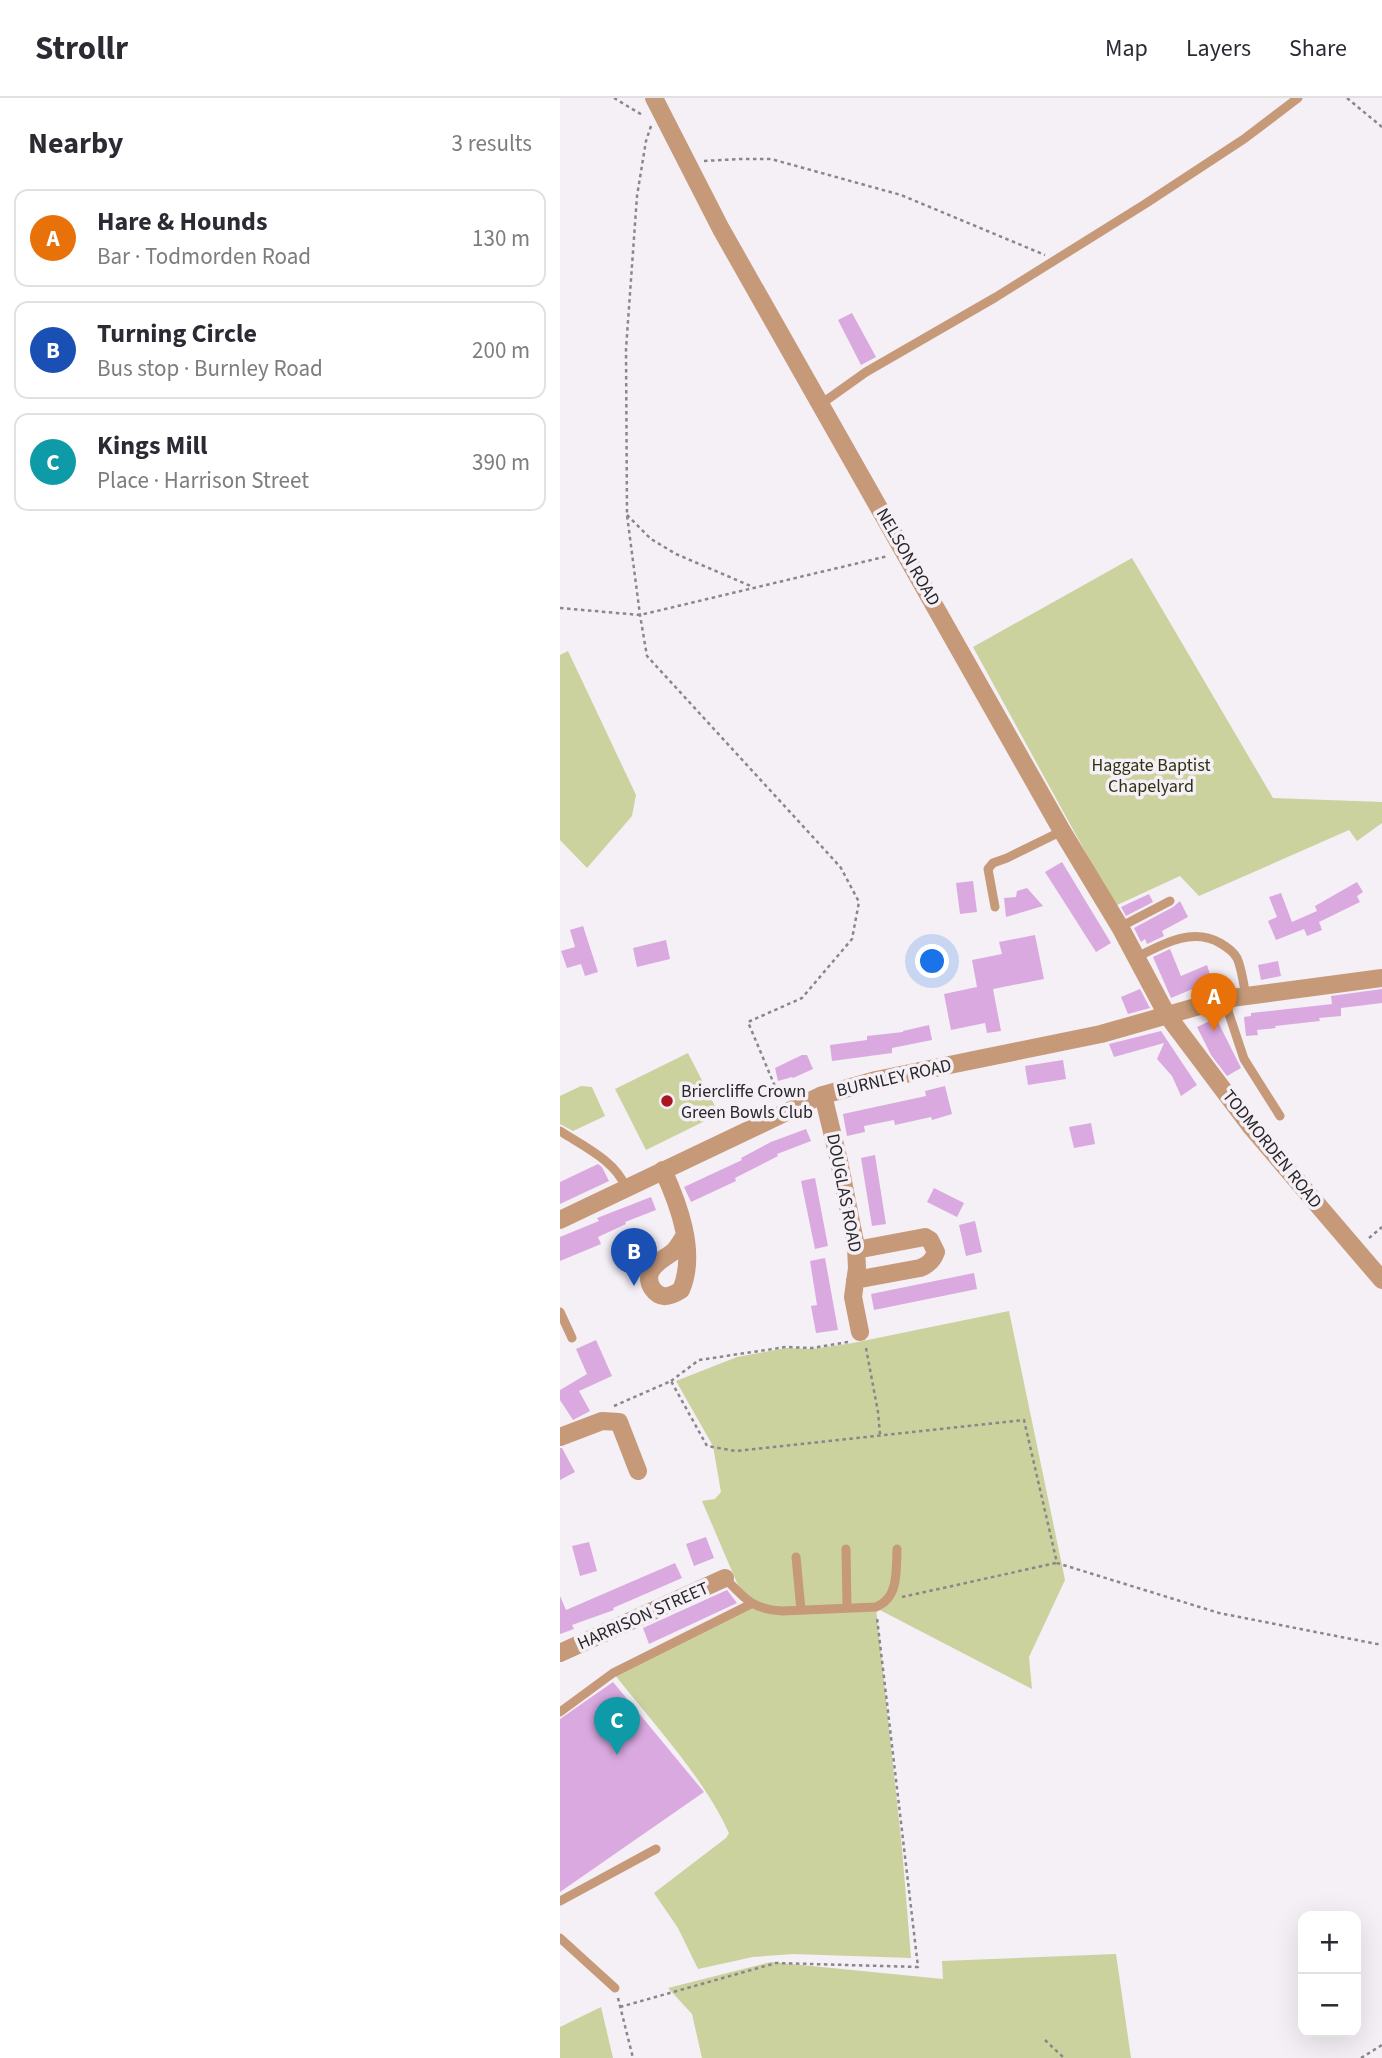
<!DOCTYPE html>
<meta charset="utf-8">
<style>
:root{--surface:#fff;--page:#f2f2f3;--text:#2b2b33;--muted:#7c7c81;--line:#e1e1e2;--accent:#ab1721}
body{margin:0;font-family:"Source Sans 3",sans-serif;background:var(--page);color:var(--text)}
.controls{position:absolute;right:21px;bottom:21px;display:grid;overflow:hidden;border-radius:14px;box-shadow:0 7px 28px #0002}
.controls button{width:63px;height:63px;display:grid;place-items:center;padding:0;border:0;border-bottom:2px solid var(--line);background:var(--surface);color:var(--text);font:35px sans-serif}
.you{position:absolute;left:373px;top:864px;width:24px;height:24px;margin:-18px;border:5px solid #fff;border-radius:50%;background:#1a73e8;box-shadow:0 0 0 10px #1a73e833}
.badge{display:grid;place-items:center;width:46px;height:46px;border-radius:50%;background:var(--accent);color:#fff;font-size:23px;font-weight:700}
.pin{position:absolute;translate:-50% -58px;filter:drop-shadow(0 2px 4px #0008)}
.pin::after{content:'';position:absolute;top:37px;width:24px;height:21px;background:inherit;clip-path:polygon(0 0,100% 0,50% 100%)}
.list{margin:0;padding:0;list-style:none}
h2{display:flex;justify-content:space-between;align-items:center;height:91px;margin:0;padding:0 28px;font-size:30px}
h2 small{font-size:23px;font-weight:400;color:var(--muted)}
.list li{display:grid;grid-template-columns:46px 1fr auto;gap:21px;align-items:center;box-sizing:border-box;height:98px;margin:0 14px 14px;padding:0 14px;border:2px solid var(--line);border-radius:14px}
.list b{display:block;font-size:26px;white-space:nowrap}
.list p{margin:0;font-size:23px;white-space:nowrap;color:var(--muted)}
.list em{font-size:23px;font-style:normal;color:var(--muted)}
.map{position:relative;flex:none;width:822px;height:1960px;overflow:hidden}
header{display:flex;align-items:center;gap:42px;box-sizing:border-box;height:98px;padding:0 35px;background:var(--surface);border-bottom:2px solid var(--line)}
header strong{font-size:33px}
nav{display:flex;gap:38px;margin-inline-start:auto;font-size:24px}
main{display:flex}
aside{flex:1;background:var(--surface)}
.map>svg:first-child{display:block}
</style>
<header>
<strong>Strollr</strong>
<nav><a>Map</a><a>Layers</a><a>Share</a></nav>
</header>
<main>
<aside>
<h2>Nearby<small>3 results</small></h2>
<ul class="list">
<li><span class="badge" style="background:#e8710a">A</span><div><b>Hare &amp; Hounds</b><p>Bar · Todmorden Road</p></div><em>130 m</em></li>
<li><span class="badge" style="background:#1a4fb4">B</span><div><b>Turning Circle</b><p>Bus stop · Burnley Road</p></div><em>200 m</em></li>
<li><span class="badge" style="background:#0f9aa8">C</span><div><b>Kings Mill</b><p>Place · Harrison Street</p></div><em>390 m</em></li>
</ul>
</aside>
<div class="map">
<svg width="822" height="1960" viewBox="0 0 822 1960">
<rect width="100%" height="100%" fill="#f5eff6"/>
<!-- green -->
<path fill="#cbd29e" d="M572 460 713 700 822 704V725L797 743 789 732 639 798 620 778 555 808 413 549Z
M8 553 76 697 72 718 27 770 0 742V557Z
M128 955 159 1016 86 1052 55 991Z
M21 988 32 989 45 1018 13 1033 0 1026V998Z
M449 1213 505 1482 469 1559 472 1591 316 1510 342 1750 351 1860 233 1856 193 1859 138 1871 118 1830 94 1795 166 1740 169 1735C143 1678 94 1627 55 1577L186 1506 142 1403 155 1401 161 1394 153 1348 116 1283 177 1259 226 1250 252 1251 293 1245Z
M556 1856 571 1960H142L132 1916 108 1890 211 1864 383 1881 382 1863Z
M41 1909 53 1960H0V1929Z"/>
<!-- building -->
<path fill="#daa9e0" d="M292 215 316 259 301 267 278 222Z
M502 764 551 845 536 854 485 774Z
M413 783 417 814 400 816 396 785Z
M797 784 803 794 797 798 800 804 759 824 762 832 747 838 744 831 716 842 708 823 717 819 709 799 721 795 732 824 757 813 755 808Z
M467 790 483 808 446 819 444 800 456 799 457 793Z
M589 796 593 804 566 818 561 809Z
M620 803 628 819 602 833 604 838 587 846 585 841 581 844 574 830 613 809Z
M23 828 38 874 25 878 21 866 7 870 1 853 15 849 10 832Z
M475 837 484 881 433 891 441 933 427 935 425 925 391 932 384 896 417 889 412 862 442 856 439 844Z
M106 842 110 861 77 869 73 850Z
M610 851 621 878 647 867 652 883 611 900 593 859Z
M718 863 721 878 701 882 698 867Z
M580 891 590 910 568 916 561 899Z
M822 891V905L781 910V918L759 920 760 923 715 928 716 930 697 932 698 937 686 938 684 919 691 918V915L772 906 771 898Z
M656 920 681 970 667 978 651 957 637 929Z
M369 927 372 942 332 950V955L272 963 270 947 307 942V938L343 934V933Z
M601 933 637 987 621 998 612 978 597 961 604 945 554 959 549 946Z
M242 957H247L253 971 233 980 232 979 218 983 215 970Z
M503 962 506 981 468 987 465 968Z
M385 988 392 1016 372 1022 371 1019 335 1027 334 1022 304 1028 305 1034 287 1038 283 1016 366 998 365 993Z
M531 1025 535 1046 514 1050 509 1029Z
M246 1031 251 1043 217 1056 218 1058 175 1080 176 1083 131 1104 124 1089 182 1062 181 1060 211 1044Z
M315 1057 326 1126 312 1128 301 1060Z
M38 1066 42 1069 49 1083 0 1106V1084Z
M255 1080 268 1148 255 1151 241 1083Z
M374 1090 404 1105 397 1119 367 1104Z
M91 1099 96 1112 65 1124 66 1126 38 1139 41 1146 0 1163V1139L39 1123 37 1120Z
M415 1123 422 1154 406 1158 399 1127Z
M265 1160 278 1232 256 1235 251 1208 257 1207 250 1163Z
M414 1175 417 1191 314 1212 311 1196Z
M36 1242 52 1278 19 1293 30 1313 13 1322 0 1302V1292L27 1276 16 1251Z
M0 1350H2L15 1374 0 1382Z
M146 1439 154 1460 134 1468 126 1446Z
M29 1444 37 1473 20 1478 12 1448Z
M115 1465 122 1480 53 1510 54 1512 12 1527 14 1531 0 1536V1498L6 1512Z
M167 1492 177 1505 89 1546 83 1530Z
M53 1584 144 1694 0 1794V1621Z"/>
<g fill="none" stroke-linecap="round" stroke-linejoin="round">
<!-- path -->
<path stroke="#8a868b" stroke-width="2.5" stroke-dasharray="3.5 3.5" stroke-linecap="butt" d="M54 0 84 18
M787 0 822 29
M91 28 86 43 77 98 66 251 67 417 80 517 87 558 274 762 281 770 299 804 292 841 242 900 188 924 219 998
M144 63 180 61H211L341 97 485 157
M67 417 91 441 116 456 193 489
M0 510 80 517 328 458
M809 1140 822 1129
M306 1250 318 1314 320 1336
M111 1283 139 1262 226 1249 252 1250 288 1244
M54 1308 111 1283 147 1348 176 1353 464 1322 497 1465 659 1515 822 1547
M342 1499 496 1465
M58 1900 73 1960
M60 1909 216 1865 358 1869 317 1520
M485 1942 504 1960
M801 1960 822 1947"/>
<!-- service -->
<path stroke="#c69979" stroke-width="9" d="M261 306 306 274 436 199 585 106 684 41 738 0
M435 809 428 771 433 765 447 760 502 733
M560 829 610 803
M577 859C603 846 632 829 660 845 667 849 673 853 677 860 682 871 683 885 686 897
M664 901 684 961 720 1018
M0 1033C23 1048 56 1063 66 1090
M0 1214 12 1240
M286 1451 287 1510
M236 1459 241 1512
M165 1480C185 1501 192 1511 222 1513L316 1509C339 1500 336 1473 337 1451
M0 1614 53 1575 191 1506
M0 1803 96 1751
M0 1840 55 1890"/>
<!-- minor -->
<path stroke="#c69979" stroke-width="18" d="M94 0 161 131 502 733 560 829 607 917 692 1030 822 1182
M263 997 279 1063 296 1149 297 1170 293 1199 300 1234
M103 1072C119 1107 137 1155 121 1192 110 1199 100 1202 92 1190 89 1185 88 1181 90 1175 94 1164 106 1160 114 1153 118 1149 121 1143 124 1139
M295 1182 360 1170C368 1167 373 1163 376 1154L370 1142 365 1139 296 1152
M0 1339 42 1323 59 1324 78 1373
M0 1555 165 1480"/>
<!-- tertiary -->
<path stroke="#c69979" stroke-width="18" d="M0 1122 260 998 316 982 541 936 664 901 822 880"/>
</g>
<!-- markers -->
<circle fill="#ab1721" stroke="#f5eff6" stroke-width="2.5" cx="107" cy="1003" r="7"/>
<g text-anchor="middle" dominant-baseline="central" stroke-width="7" stroke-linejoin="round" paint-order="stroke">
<!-- street labels -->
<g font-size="18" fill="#29272a" stroke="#f5eff6">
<text transform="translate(348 459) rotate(60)">NELSON ROAD</text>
<text transform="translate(334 980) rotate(-13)">BURNLEY ROAD</text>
<text transform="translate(712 1051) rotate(51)">TODMORDEN ROAD</text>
<text transform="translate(284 1095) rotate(79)">DOUGLAS ROAD</text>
<text transform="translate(83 1518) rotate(-24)">HARRISON STREET</text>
</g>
<!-- park labels -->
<g font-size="18" fill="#2d3111" stroke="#f5eff6">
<text x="591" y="667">Haggate Baptist<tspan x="591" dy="21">Chapelyard</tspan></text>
</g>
<!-- poi labels -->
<g font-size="18" fill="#29272a" stroke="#f5eff6" text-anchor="start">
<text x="121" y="993">Briercliffe Crown<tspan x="121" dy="21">Green Bowls Club</tspan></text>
</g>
</g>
</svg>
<div class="controls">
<button>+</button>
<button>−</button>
</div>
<div class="you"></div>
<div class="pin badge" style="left:654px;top:933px;background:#e8710a">A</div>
<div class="pin badge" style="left:74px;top:1188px;background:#1a4fb4">B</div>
<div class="pin badge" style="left:57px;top:1657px;background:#0f9aa8">C</div>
</div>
</main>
